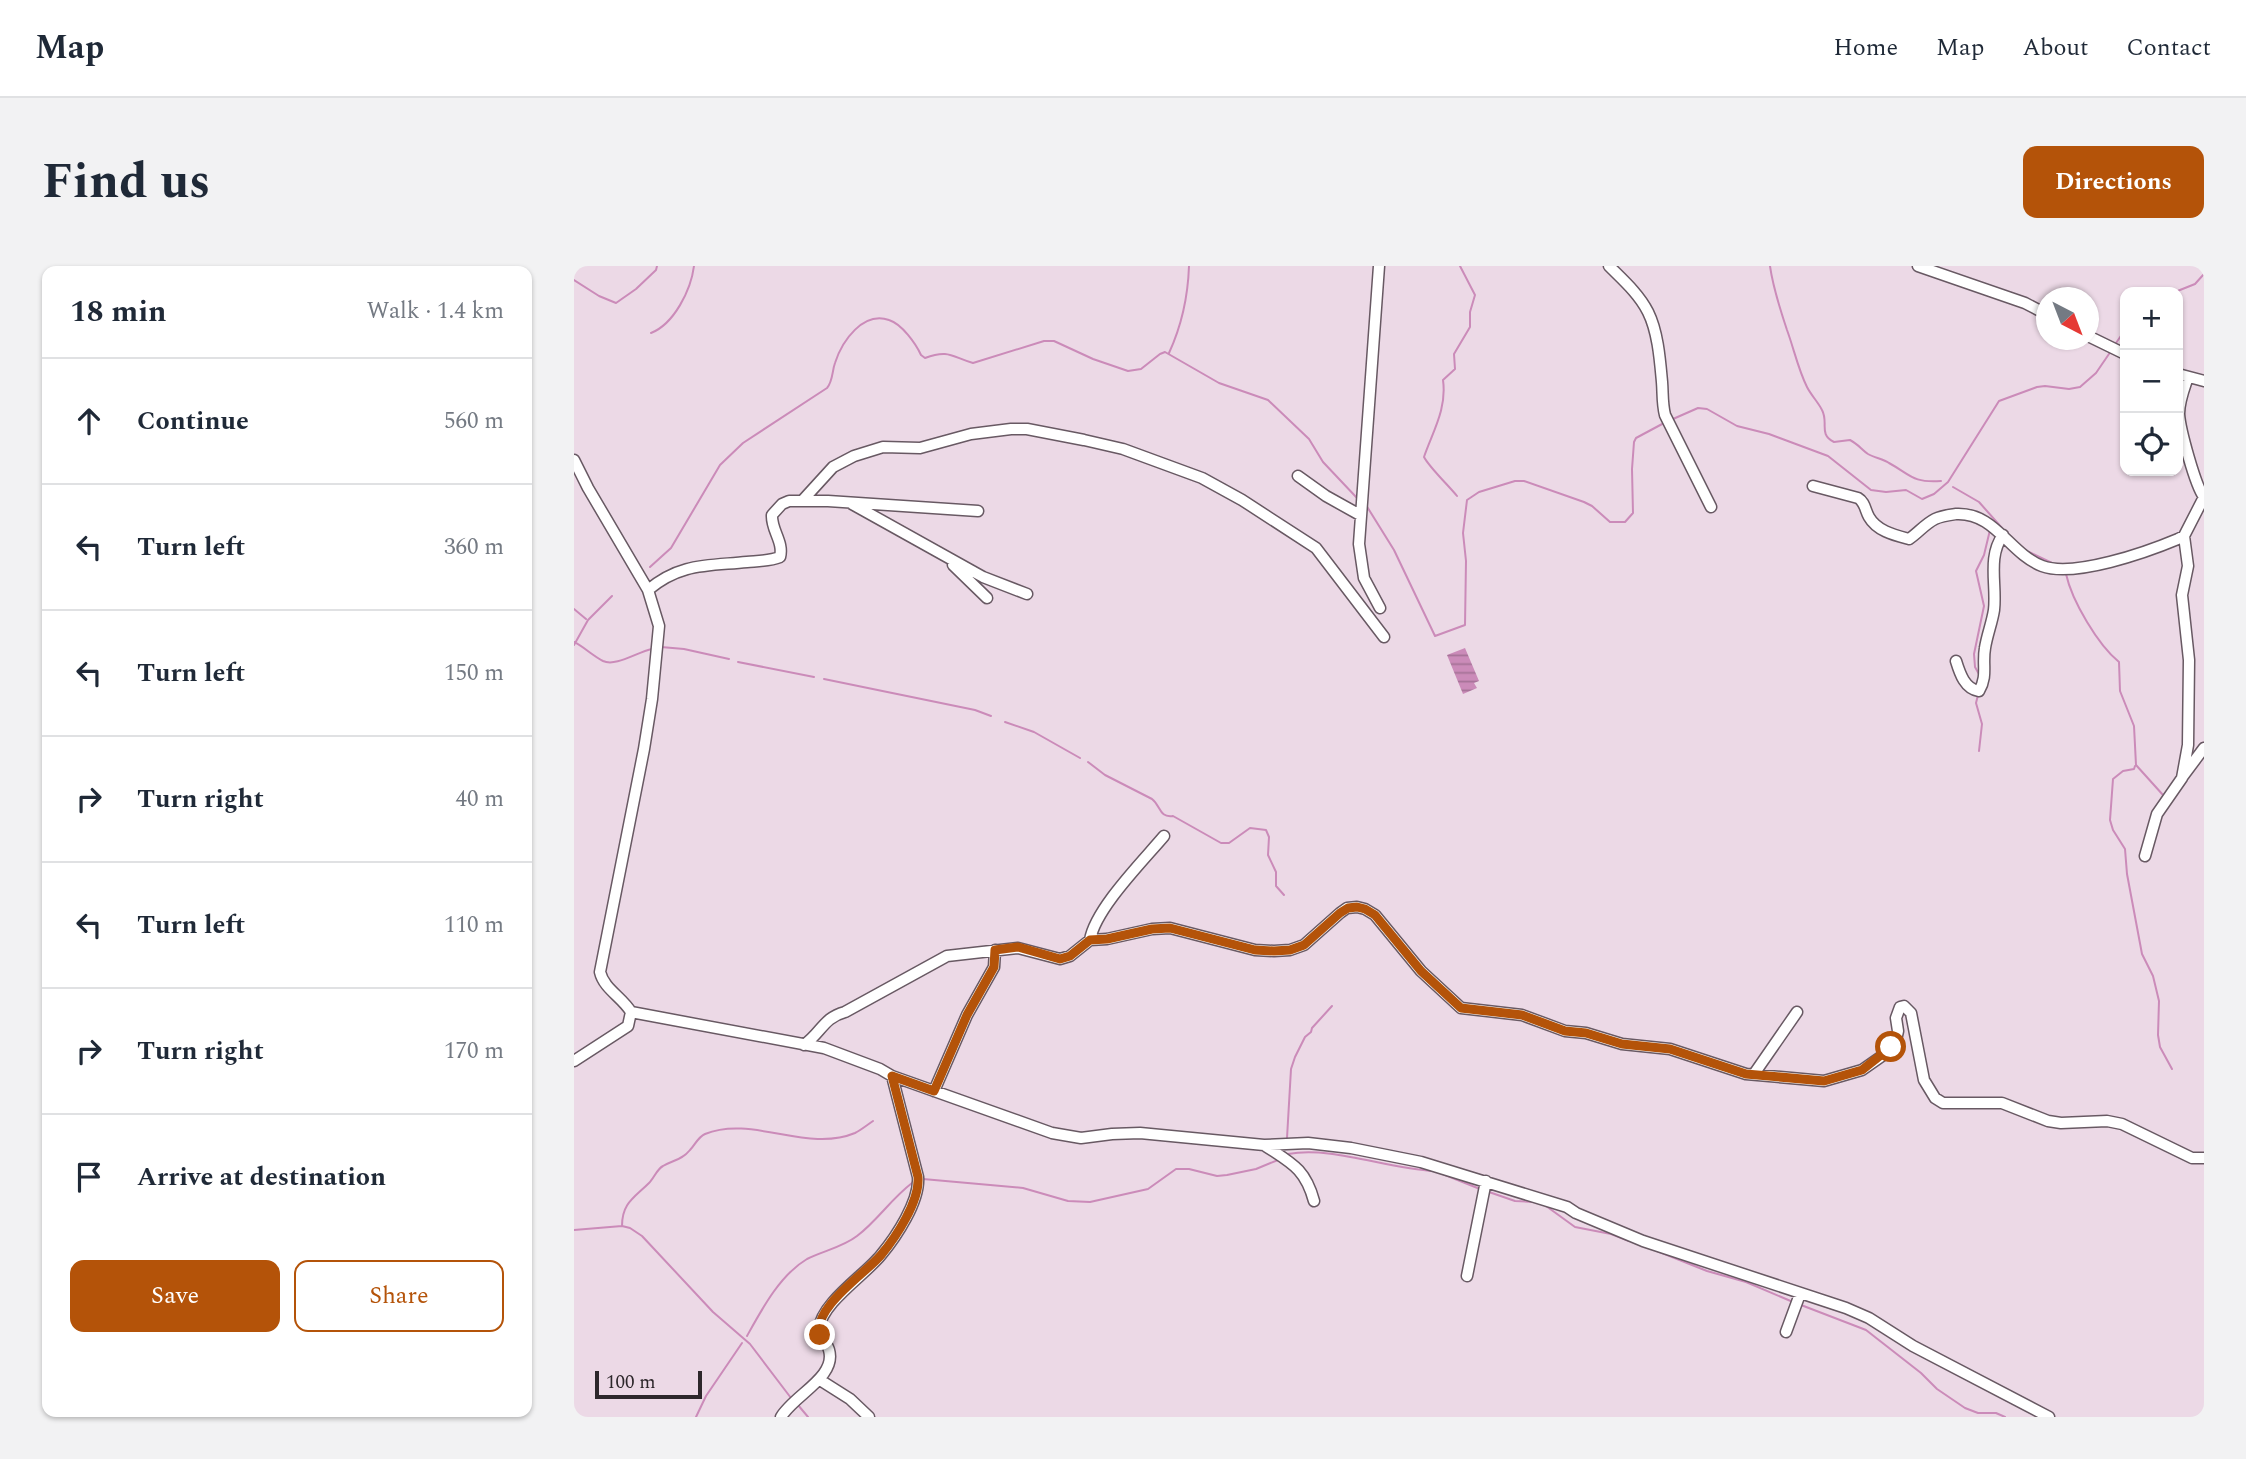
<!DOCTYPE html>
<meta charset="utf-8">
<style>
:root{--surface:#fff;--page:#f2f2f3;--text:#1f2937;--muted:#747a83;--line:#e0e1e3;--accent:#b45309}
body{margin:0;font-family:Spectral,serif;background:var(--page);color:var(--text)}
.controls{position:absolute;right:21px;top:21px;display:grid;overflow:hidden;border-radius:14px;box-shadow:0 2px 5px #0004}
.controls button{width:63px;height:63px;display:grid;place-items:center;padding:0;border:0;border-bottom:2px solid var(--line);background:var(--surface);color:var(--text);font:35px sans-serif}
.compass{position:absolute;left:1462px;top:21px;width:63px;height:63px;border-radius:50%;background:var(--surface);box-shadow:0 2px 5px #0004;rotate:138deg}
.scale{position:absolute;left:21px;bottom:18px;width:107px;box-sizing:border-box;padding-left:7px;border:4px solid #2d272b;border-top:0;font-size:19px;line-height:24px;white-space:nowrap;color:#2d272b;-webkit-text-stroke:5px #ecd9e6;paint-order:stroke}
.stop{position:absolute;width:21px;height:21px;margin:-16px;border:5px solid #b45309;border-radius:50%;background:#fff}
.stop.end{background:#b45309;border-color:#fff;box-shadow:0 2px 7px #0008}
.list{margin:0;padding:0;list-style:none}
h2{display:flex;justify-content:space-between;align-items:center;height:91px;margin:0;padding:0 28px;font-size:30px}
h2 small{font-size:23px;font-weight:400;color:var(--muted)}
.list li{display:grid;grid-template-columns:46px 1fr auto;gap:21px;align-items:center;box-sizing:border-box;height:126px;padding:0 28px;border-top:2px solid var(--line)}
.list b{display:block;font-size:26px;white-space:nowrap}
.list em{font-size:23px;font-style:normal;color:var(--muted)}
.actions{display:flex;gap:14px;padding:21px 28px}
.actions a{flex:1;padding:16px 0;border:2px solid var(--accent);border-radius:14px;text-align:center;font-size:24px;color:var(--accent)}
.actions .main{background:var(--accent);color:#fff}
.icon{flex:none;width:38px;height:38px;fill:none;stroke:currentColor;stroke-width:2;stroke-linecap:round;stroke-linejoin:round}
.map{position:relative;flex:none;width:1630px;height:1151px;overflow:hidden;border-radius:14px}
header{display:flex;align-items:center;gap:42px;box-sizing:border-box;height:98px;padding:0 35px;background:var(--surface);border-bottom:2px solid var(--line)}
header strong{font-size:33px}
nav{display:flex;gap:38px;margin-inline-start:auto;font-size:24px}
.intro{display:flex;align-items:center;justify-content:space-between;box-sizing:border-box;height:168px;padding:0 42px}
h1{margin:0;font-size:49px}
.button{padding:18px 32px;border-radius:14px;background:var(--accent);color:#fff;font-size:24px;font-weight:700}
main{display:flex;gap:42px;padding:0 42px}
aside{flex:1;background:var(--surface);border-radius:14px;box-shadow:0 2px 5px #0004}
.map>svg:first-child{display:block}
</style>
<header>
<strong>Map</strong>
<nav><a>Home</a><a>Map</a><a>About</a><a>Contact</a></nav>
</header>
<div class="intro"><h1>Find us</h1><a class="button">Directions</a></div>
<main>
<aside>
<h2>18 min<small>Walk · 1.4 km</small></h2>
<ul class="list">
<li><svg class="icon" aria-label="ahead" viewBox="0 0 24 24"><path d="M12 20V5M6 11l6-6 6 6"/></svg><div><b>Continue</b></div><em>560 m</em></li>
<li><svg class="icon" aria-label="left" viewBox="0 0 24 24"><path d="M17 20v-9H6M10 6l-5 5 5 5"/></svg><div><b>Turn left</b></div><em>360 m</em></li>
<li><svg class="icon" aria-label="left" viewBox="0 0 24 24"><path d="M17 20v-9H6M10 6l-5 5 5 5"/></svg><div><b>Turn left</b></div><em>150 m</em></li>
<li><svg class="icon" aria-label="right" viewBox="0 0 24 24"><path d="M7 20v-9h11M14 6l5 5-5 5"/></svg><div><b>Turn right</b></div><em>40 m</em></li>
<li><svg class="icon" aria-label="left" viewBox="0 0 24 24"><path d="M17 20v-9H6M10 6l-5 5 5 5"/></svg><div><b>Turn left</b></div><em>110 m</em></li>
<li><svg class="icon" aria-label="right" viewBox="0 0 24 24"><path d="M7 20v-9h11M14 6l5 5-5 5"/></svg><div><b>Turn right</b></div><em>170 m</em></li>
<li><svg class="icon" aria-label="arrive" viewBox="0 0 24 24"><path d="M6 21V4h12l-3 4 3 4H6"/></svg><div><b>Arrive at destination</b></div></li>
</ul>
<div class="actions"><a class="main">Save</a><a>Share</a></div>
</aside>
<div class="map">
<svg width="1630" height="1151" viewBox="0 0 1630 1151">
<defs>
<pattern id="water-rules" width="6" height="5" patternUnits="userSpaceOnUse" patternTransform="scale(1.75)"><rect width="6" height="5" fill="#cb8bb9"/><path d="M0 2.5h6" fill="none" stroke="#a57297"/></pattern>
</defs>
<rect width="100%" height="100%" fill="#ecd9e6"/>
<!-- water -->
<path fill="url(#water-rules)" d="M891 382 905 415 900 417 903 422 889 428 873 389Z"/>
<g fill="none" stroke-linecap="round" stroke-linejoin="round">
<!-- stream -->
<path stroke="#cb8bb9" stroke-width="2" d="M1196 0C1199 22 1206 43 1213 64 1220 83 1224 103 1233 121 1237 129 1244 136 1248 144 1255 157 1244 168 1260 176L1276 174C1284 178 1288 184 1294 188 1301 192 1309 193 1315 197 1337 209 1338 217 1367 215
M0 14 25 30 42 37 62 23 82 4 83 0
M1601 26 1621 18 1630 8
M77 67C100 58 117 24 120 0
M1542 77 1551 64
M595 87C607 61 614 29 615 0
M1099 153 1124 142 1133 143 1163 160 1195 168 1254 190 1297 224 1312 226 1332 224 1348 233 1360 228 1374 216 1425 135 1463 121 1471 120 1495 123 1506 121 1522 107 1537 85
M1379 221 1405 236 1428 262
M883 230C875 220 855 201 850 191 859 165 873 143 869 114L881 103 880 88 896 61V46L901 29 886 0
M792 239 820 284 861 370 891 359 892 295 889 267 893 234 905 226 941 215H950L1010 236 1018 240 1036 256H1051L1059 247 1058 203 1060 176 1062 172 1090 157
M1455 286 1478 297
M76 301 97 282 146 199 169 177 253 122C259 115 258 105 261 97 268 75 289 45 315 54 328 58 342 78 347 89L351 92C375 83 378 91 399 97L470 75H480L519 93 554 105 567 103 586 88 591 86 645 117 694 134 735 173 749 196 783 232
M1492 308C1498 335 1524 379 1545 396L1546 425 1560 460 1562 499 1589 529
M0 343 12 353
M0 376C10 381 19 390 29 395 42 401 63 386 78 383
M0 379 14 354 38 330
M87 381 110 383 155 393
M164 396 240 411
M1406 410 1401 401 1400 388 1410 340 1402 305 1410 289 1416 264
M250 413 401 444 417 450
M1404 429 1402 437 1408 458 1405 485
M431 456 460 466 506 492
M514 496 531 509 578 533C587 540 585 552 599 550L647 577H655L676 562 692 564 695 571 694 589 702 606V620L710 629
M1561 500 1560 503 1549 505 1539 513 1536 554 1539 564 1551 583 1553 608 1568 688 1579 710 1585 735 1584 769 1586 781 1598 803
M713 872 717 803 721 791 731 771 737 766 738 762 758 740
M714 888C759 880 813 903 860 905
M866 907 906 923
M349 913 449 922 494 935 516 936 574 923 602 903H615L643 910 653 909 682 903 704 894
M915 926 941 935 960 936
M972 940 1001 961 1037 968 1055 975
M48 960C48 937 60 932 75 917 80 912 83 903 89 900 99 894 108 894 116 884 121 879 124 871 131 868 178 849 233 887 281 867 287 864 293 859 299 855
M0 964 48 960 56 962 68 970 139 1046 176 1078 217 1132
M1083 985 1133 1005 1172 1016 1219 1036
M1227 1039 1292 1064 1347 1107 1363 1123 1391 1142 1404 1147H1422L1431 1151
M173 1070C188 1043 206 1009 233 993 249 985 269 981 283 970 303 955 317 933 338 917
M224 1139 234 1151
M122 1151 132 1130 168 1077"/>
<defs>
<path id="minor" d="M805 0 785 278 790 312 806 342
M1035 0C1049 14 1065 28 1074 46 1084 66 1086 94 1088 116 1089 128 1088 137 1091 149L1137 241
M1344 0 1451 37 1472 48
M1514 70 1551 88
M1604 108 1630 115
M1614 111C1610 123 1605 135 1605 148 1606 163 1621 219 1630 231
M0 194 14 222 74 324 85 360 78 433 70 483 26 706C30 723 48 731 57 746L54 760 0 795
M724 210 752 230 786 249
M1239 220 1284 232C1291 236 1291 244 1295 251 1303 265 1320 269 1335 273 1344 267 1351 258 1361 253 1367 250 1375 249 1382 248 1421 246 1435 287 1468 300 1500 312 1573 286 1604 273L1610 270 1630 231
M228 235 259 201 280 190 309 181 346 182 397 168 437 163H453L510 174 549 183 628 212 668 234 742 282 810 371
M278 238 409 311 453 328
M379 299 413 332
M74 324C106 297 133 300 173 296 184 295 196 295 206 291 210 276 197 264 198 249L208 238 215 235H254L404 245
M1382 395C1386 408 1391 423 1405 425 1414 410 1408 398 1411 382 1413 369 1418 357 1420 344 1423 319 1413 291 1429 269
M1609 510 1630 482
M1571 590 1583 548 1608 512 1614 479 1615 394 1608 329 1614 300 1610 270
M516 674C521 643 569 595 590 570
M57 746 250 782 306 803 318 810 478 867 507 872 538 868 566 867 690 879 734 877 777 882 847 896 993 941 1002 947 1069 975 1272 1042 1295 1052 1339 1080 1475 1151
M230 779C248 766 249 752 271 746L373 690 444 682 486 693 496 690 516 674 533 673 578 663 596 662 681 684 700 685 716 684 730 679 766 647 773 642 783 641 791 643 801 649 847 705 887 742 948 749 991 765 1012 767 1048 778 1096 783 1172 808 1250 815 1288 804 1308 790 1322 774 1324 765 1322 752 1326 741 1330 740 1337 747 1350 814 1361 832 1369 837H1428L1474 855 1487 857 1533 855 1548 858 1618 892H1630
M1180 808 1223 746
M360 825 393 749 420 701 421 684
M690 879C717 897 731 902 740 935
M893 1010 912 915
M1212 1066 1226 1028
M246 1114 276 1133 295 1151
M207 1151C220 1129 263 1111 255 1084 253 1077 247 1071 245 1063 247 1037 291 1009 307 989 322 971 346 935 344 911L318 810"/>
</defs>
<!-- minor casing -->
<use href="#minor" stroke="#685963" stroke-width="13"/>
<!-- minor -->
<use href="#minor" stroke="#fff" stroke-width="10"/>
</g>
<g fill="none" stroke-linecap="round" stroke-linejoin="round">
<!-- route -->
<path stroke="#b45309" stroke-width="9" d="M246 1069C238 1042 292 1007 307 989 322 971 346 935 344 911L318 810 360 825 393 749 420 701 421 684 444 681 486 693 496 690 516 674 533 673 578 663 596 662 681 684 700 685 716 684 730 679 766 647 774 642 783 641 791 643 801 649 847 705 887 742 948 749 991 765 1012 767 1048 778 1096 783 1172 808 1250 815 1288 804 1317 781"/>
</g>
</svg>
<div class="controls">
<button>+</button>
<button>−</button>
<button><svg class="icon" aria-label="locate" viewBox="0 0 24 24"><circle cx="12" cy="12" r="6"/><path d="M12 2v4M12 18v4M2 12h4M18 12h4"/></svg></button>
</div>
<svg class="compass" viewBox="-18 -18 36 36"><path d="M0-13l5 13h-10z" fill="#e53935"/><path d="M0 13l5-13h-10z" fill="#747a83"/></svg>
<div class="scale">100 m</div>
<div class="stop" style="left:1317px;top:781px"></div>
<div class="stop end" style="left:246px;top:1069px"></div>
</div>
</main>
